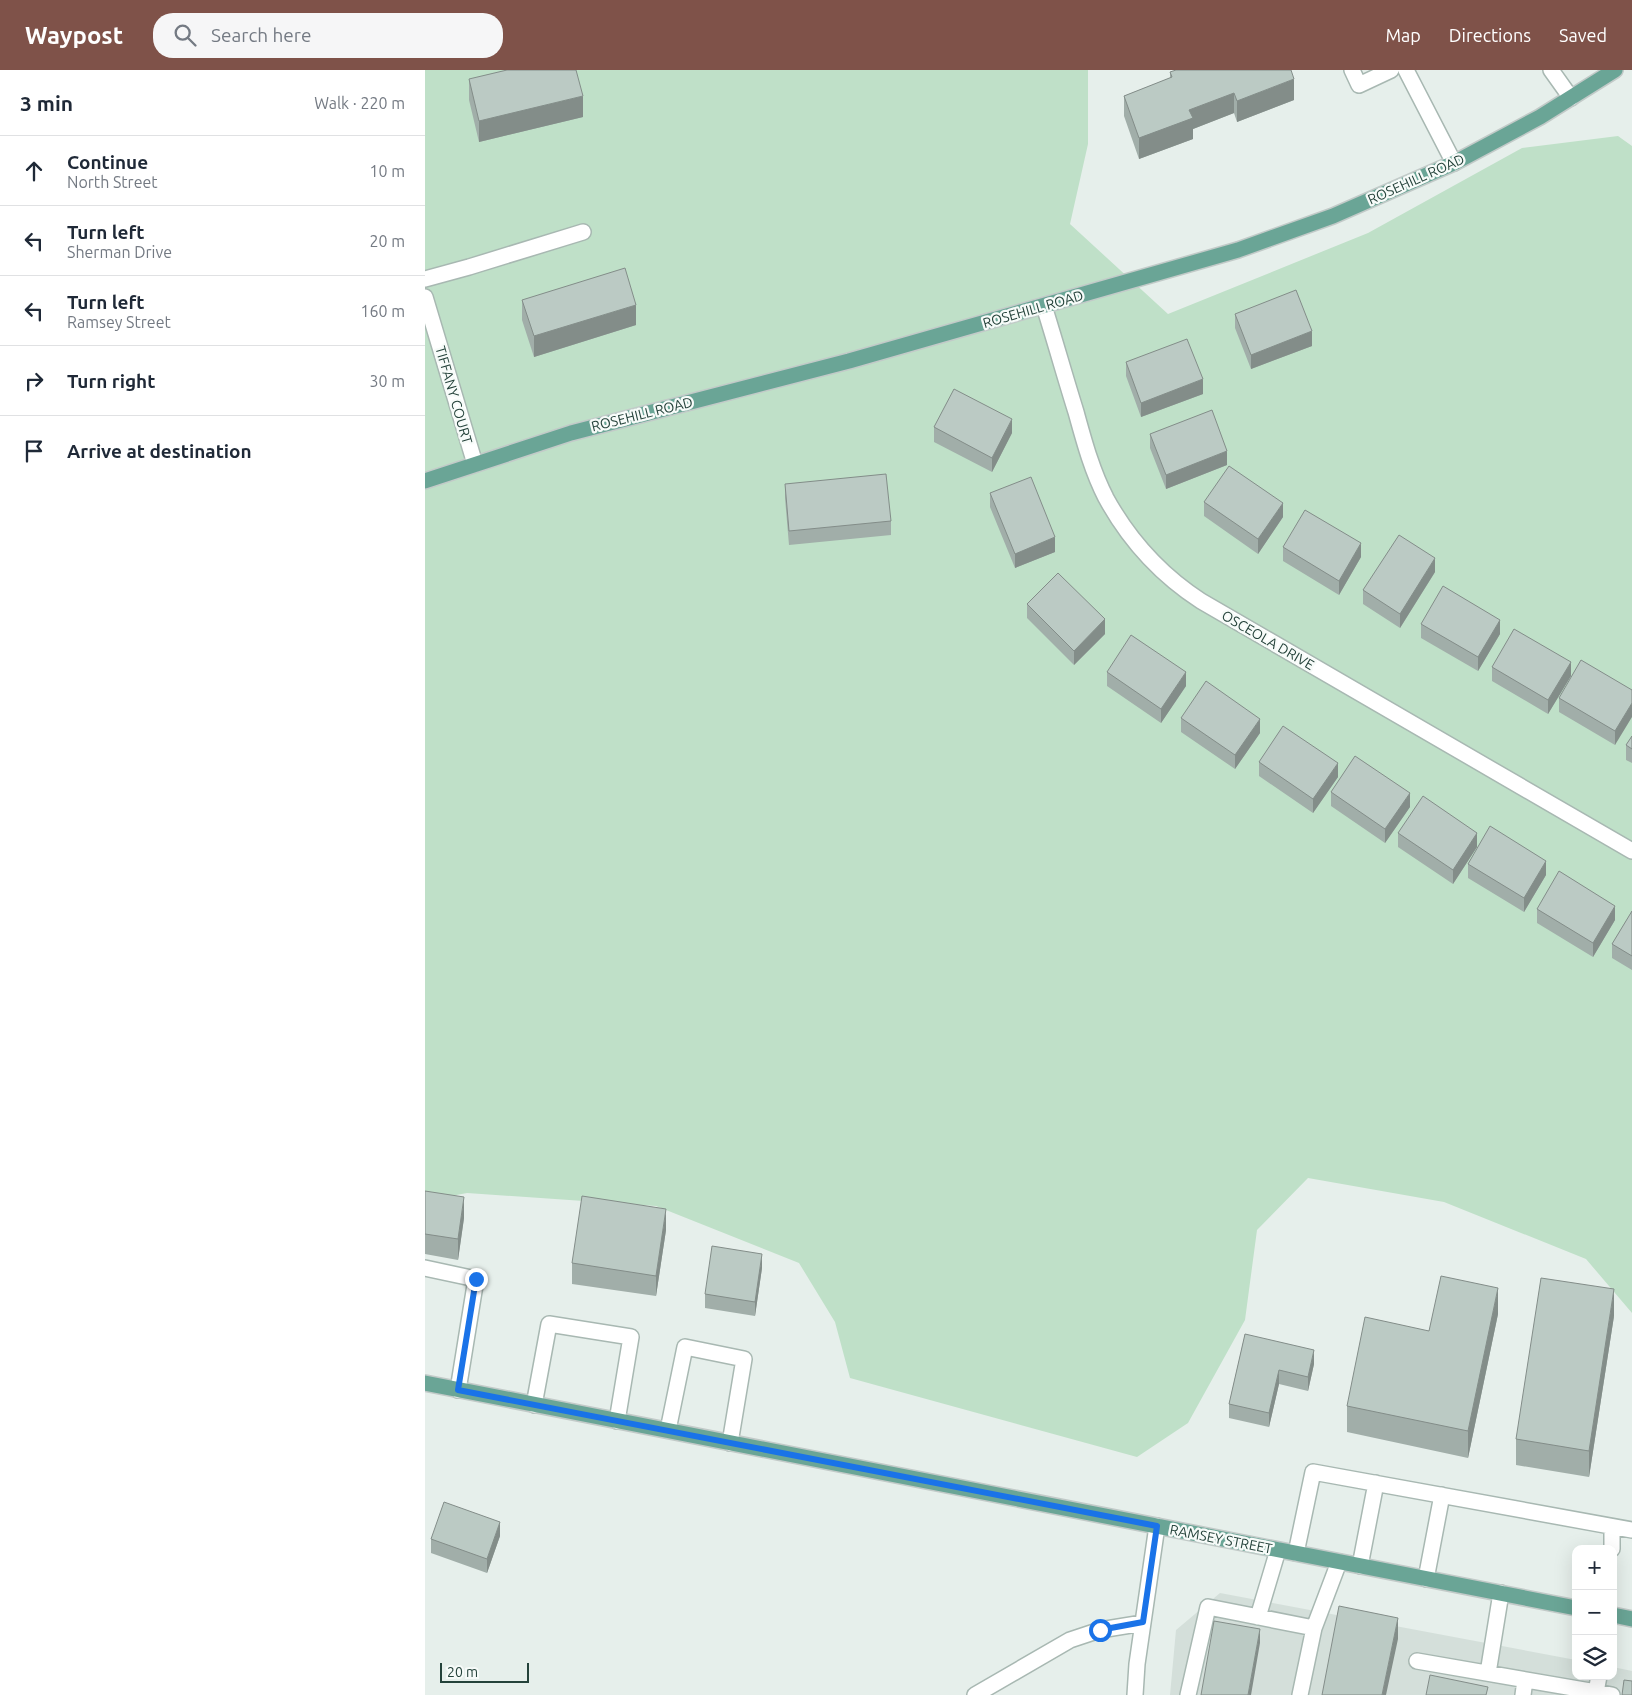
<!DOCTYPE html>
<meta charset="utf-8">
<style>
:root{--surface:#fff;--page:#f6f6f7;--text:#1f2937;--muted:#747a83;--line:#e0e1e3;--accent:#7f5249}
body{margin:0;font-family:Ubuntu,sans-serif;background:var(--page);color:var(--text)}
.controls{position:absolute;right:15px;bottom:15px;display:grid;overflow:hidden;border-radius:10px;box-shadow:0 5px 20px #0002}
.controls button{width:45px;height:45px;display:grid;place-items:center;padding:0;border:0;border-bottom:1px solid var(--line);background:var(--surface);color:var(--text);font:25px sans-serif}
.scale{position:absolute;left:15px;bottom:12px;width:89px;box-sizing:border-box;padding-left:5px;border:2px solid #24423a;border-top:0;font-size:14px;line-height:18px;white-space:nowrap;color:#24423a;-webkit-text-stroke:4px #f7fbf9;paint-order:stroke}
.stop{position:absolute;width:15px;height:15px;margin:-11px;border:4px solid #1a73e8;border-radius:50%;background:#fff}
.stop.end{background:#1a73e8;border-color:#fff;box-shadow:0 1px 5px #0008}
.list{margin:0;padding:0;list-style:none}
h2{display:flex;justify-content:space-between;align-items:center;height:65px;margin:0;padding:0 20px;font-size:21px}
h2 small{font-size:16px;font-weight:400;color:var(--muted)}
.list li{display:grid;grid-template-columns:32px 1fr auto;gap:15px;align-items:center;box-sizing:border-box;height:70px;padding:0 20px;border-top:1px solid var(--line)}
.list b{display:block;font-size:19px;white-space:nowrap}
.list p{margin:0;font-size:16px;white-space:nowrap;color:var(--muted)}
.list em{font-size:16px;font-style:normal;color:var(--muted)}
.icon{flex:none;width:28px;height:28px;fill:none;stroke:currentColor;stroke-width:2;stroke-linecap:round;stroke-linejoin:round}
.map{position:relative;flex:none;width:1207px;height:1625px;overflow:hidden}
header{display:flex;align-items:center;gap:30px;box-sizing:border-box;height:70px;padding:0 25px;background:var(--accent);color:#fff}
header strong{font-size:24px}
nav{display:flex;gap:28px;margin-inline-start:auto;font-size:18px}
.search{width:350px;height:45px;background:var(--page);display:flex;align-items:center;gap:12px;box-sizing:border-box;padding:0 18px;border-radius:20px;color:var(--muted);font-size:19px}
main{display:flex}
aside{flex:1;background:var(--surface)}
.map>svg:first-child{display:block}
</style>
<header>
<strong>Waypost</strong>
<div class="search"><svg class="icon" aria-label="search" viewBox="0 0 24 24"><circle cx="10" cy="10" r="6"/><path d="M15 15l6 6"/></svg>Search here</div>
<nav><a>Map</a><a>Directions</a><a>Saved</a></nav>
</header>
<main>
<aside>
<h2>3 min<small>Walk · 220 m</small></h2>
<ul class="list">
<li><svg class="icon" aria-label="ahead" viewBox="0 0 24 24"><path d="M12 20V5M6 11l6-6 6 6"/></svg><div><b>Continue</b><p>North Street</p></div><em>10 m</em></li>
<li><svg class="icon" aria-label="left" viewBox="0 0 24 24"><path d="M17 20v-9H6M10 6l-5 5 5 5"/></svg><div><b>Turn left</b><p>Sherman Drive</p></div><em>20 m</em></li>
<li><svg class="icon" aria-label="left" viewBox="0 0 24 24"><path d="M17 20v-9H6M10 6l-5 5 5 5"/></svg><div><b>Turn left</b><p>Ramsey Street</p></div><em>160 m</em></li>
<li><svg class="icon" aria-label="right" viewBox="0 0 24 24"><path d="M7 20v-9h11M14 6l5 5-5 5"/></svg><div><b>Turn right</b></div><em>30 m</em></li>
<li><svg class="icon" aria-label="arrive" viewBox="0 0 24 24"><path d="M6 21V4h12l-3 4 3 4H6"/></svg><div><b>Arrive at destination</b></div></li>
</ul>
</aside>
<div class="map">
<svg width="1207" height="1625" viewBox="0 0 1207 1625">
<rect width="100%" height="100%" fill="#e6efeb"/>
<!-- built -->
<path fill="#d4dfda" d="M795 1523 1151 1590V1606H1188V1597L1207 1601V1625H745L751 1560Z"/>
<!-- green -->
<path fill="#bfe0c8" d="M0 0H663V74L645 154 743 244 943 163 1097 78 1193 66 1207 76V1243L1161 1189 1019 1132 883 1108 832 1160 820 1250 763 1353 712 1387 425 1308 410 1252 374 1193 231 1136 42 1123 0 1131Z"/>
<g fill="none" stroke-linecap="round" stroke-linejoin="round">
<defs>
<path id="minor" d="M927 0 934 15 966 0
M981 0 1029 93
M1126 0 1146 28
M0 209 44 197 158 162
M0 227 50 394
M619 236C630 271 640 307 651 342 659 371 667 401 681 428 704 470 736 505 776 531L1207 781
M0 1198 51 1209 33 1320
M109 1335 124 1254 206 1267 192 1351
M243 1360 260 1277 319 1289 305 1373
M1187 1479V1457
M871 1483 888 1402 1207 1460
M935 1496 951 1413
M1001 1509 1017 1425
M833 1547 853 1480
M992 1591 1171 1622 1174 1606
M1063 1603 1076 1523
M550 1625 645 1570 675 1560 718 1553
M710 1625 712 1594 732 1456
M763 1625 783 1537 889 1558
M875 1625 889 1558 914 1492
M1098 1625 1100 1610
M1170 1625 1171 1622 1187 1625"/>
<path id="major" d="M0 411 146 363 424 291 813 180 908 146 1029 93 1115 47 1190 0
M0 1313 1151 1538
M1188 1545 1207 1549"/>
</defs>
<!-- minor casing -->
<use href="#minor" stroke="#a8b8b2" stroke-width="18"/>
<!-- major casing -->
<use href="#major" stroke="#c2cac8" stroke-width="18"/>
<!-- minor -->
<use href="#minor" stroke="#fff" stroke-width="15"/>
<!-- major -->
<use href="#major" stroke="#6aa596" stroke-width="15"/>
</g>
<!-- wall -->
<path fill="#a1aea9" d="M745 2 869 30 812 52 809 43 768 59V69L714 89 699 46V26L745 8Z
M44 9 158 47 54 72 44 30Z
M97 230 211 255 109 287 97 250Z
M810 244 887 276 826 299 810 258Z
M701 292 778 324 716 347 701 306Z
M509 357 587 363 567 402 509 372Z
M725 364 802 395 741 419 725 378Z
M360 414 466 451V465L364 475 360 428Z
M565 423 630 482 590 498 565 437Z
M779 432 858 447 833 484 779 446Z
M858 477 936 487 914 525 858 491Z
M1010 502 975 558 938 534V520Z
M602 534 680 564 649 595 602 548Z
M996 554 1075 564 1053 601 996 568Z
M1067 597 1146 606 1123 644 1067 611Z
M682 602 761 616 736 653 682 616Z
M1207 620 1190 675 1134 642V628Z
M756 648 835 663 810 699 756 662Z
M1207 666V693L1201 690V675Z
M834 692 913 707 888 743 834 706Z
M906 722 985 737 960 773 906 736Z
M973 763 1052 777 1028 814 973 777Z
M1043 794 1121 805 1099 842 1043 808Z
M1112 839 1190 850 1168 887 1112 853Z
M1207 841V900L1187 888V874Z
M0 1121 39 1148 33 1190 0 1184Z
M241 1160 231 1226 147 1214V1193Z
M337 1198 330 1246 280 1238V1224Z
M1073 1244 1043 1388 922 1362V1336L1004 1261Z
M1189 1246 1164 1407 1091 1395V1369Z
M820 1264 889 1294 883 1321 854 1314 844 1357 804 1348V1334Z
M75 1466 62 1503 6 1483V1469Z"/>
<!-- shaded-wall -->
<path fill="#838d89" d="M869 9V30L812 52V31Z
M809 23V43L768 59V69L714 89V68L764 40Z
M158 26V47L54 72V51Z
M211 235V255L109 287V266Z
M887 261V276L826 299V285Z
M778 309V324L716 347V333Z
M587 349V363L567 402V388Z
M802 381V395L741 419V405Z
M858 433V447L833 484V469Z
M630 467V482L590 498V484Z
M936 473V487L914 525V511Z
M1010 488V502L975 558V544Z
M680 549V564L649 595V581Z
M1075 550V564L1053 601V587Z
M1146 592V606L1123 644V630Z
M761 602V616L736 653V639Z
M1207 633V647L1190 675V661Z
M835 649V663L810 699V685Z
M913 693V707L888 743V729Z
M985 723V737L960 773V759Z
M1052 763V777L1028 814V800Z
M1121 791V805L1099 842V828Z
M1190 836V850L1168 887V873Z
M39 1127V1148L33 1190V1169Z
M241 1139V1160L231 1226V1206Z
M337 1184V1198L330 1246V1232Z
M1073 1218V1244L1043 1388V1361Z
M1189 1219V1246L1164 1407V1381Z
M889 1280V1294L883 1321V1307Z
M854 1300V1314L844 1357V1343Z
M75 1452V1466L62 1503V1489Z
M973 1548V1569L961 1625H957Z
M835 1559V1573L826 1625H823Z"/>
<!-- building -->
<path fill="#bbcac4" stroke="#838d89" d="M82 0H151L158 26 54 51 44 9Z
M751 0H866L869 9 812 31 809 23 764 40 768 48 714 68 699 26 747 7 745 2Z
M200 198 211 235 109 266 97 230Z
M871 220 887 261 826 285 810 244Z
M762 269 778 309 716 333 701 292Z
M529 319 587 349 567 388 509 357Z
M787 340 802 381 741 405 725 364Z
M804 396 858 433 833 469 779 432Z
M461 404 466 451 364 461 360 414Z
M606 407 630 467 590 484 565 423Z
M880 440 936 473 914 511 858 477Z
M974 465 1010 488 975 544 938 520Z
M633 503 680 549 649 581 602 534Z
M1018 516 1075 550 1053 587 996 554Z
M1089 559 1146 592 1123 630 1067 597Z
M706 565 761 602 736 639 682 602Z
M1156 590 1207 620V633L1190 661 1134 628Z
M781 611 835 649 810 685 756 648Z
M858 656 913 693 888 729 834 692Z
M1207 666V679L1201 675Z
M930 686 985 723 960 759 906 722Z
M998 726 1052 763 1028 800 973 763Z
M1065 756 1121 791 1099 828 1043 794Z
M1134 801 1190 836 1168 873 1112 839Z
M1207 841V886L1187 874Z
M0 1121 39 1127 33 1169 0 1164Z
M157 1126 241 1139 231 1206 147 1193Z
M287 1176 337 1184 330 1232 280 1224Z
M1016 1206 1073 1218 1043 1361 922 1336 940 1247 1004 1261Z
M1116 1208 1189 1219 1164 1381 1091 1369Z
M820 1264 889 1280 883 1307 854 1300 844 1343 804 1334Z
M19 1432 75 1452 62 1489 6 1469Z
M914 1536 973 1548 957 1625H897Z
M789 1551 835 1559 823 1625H776Z
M1005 1605 1063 1617 1061 1625H1001Z
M1199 1610 1207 1611V1625H1197Z"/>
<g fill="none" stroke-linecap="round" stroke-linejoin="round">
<!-- route -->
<path stroke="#1a73e8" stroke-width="6" d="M51 1209 33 1320 732 1456 718 1552 675 1560"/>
</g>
<g text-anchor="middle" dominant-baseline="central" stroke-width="4.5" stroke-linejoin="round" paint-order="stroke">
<!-- street labels -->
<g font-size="14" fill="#24423a" stroke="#f7fbf9">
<text transform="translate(991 109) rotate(-24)">ROSEHILL ROAD</text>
<text transform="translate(608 239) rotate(-16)">ROSEHILL ROAD</text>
<text transform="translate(29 325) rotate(74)">TIFFANY COURT</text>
<text transform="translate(217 344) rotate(-14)">ROSEHILL ROAD</text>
<text transform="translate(843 570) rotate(30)">OSCEOLA DRIVE</text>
<text transform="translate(796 1469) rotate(11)">RAMSEY STREET</text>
</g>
</g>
</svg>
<div class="controls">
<button>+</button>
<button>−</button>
<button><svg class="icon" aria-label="layers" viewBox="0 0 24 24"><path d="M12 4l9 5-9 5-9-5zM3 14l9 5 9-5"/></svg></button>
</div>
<div class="scale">20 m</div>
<div class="stop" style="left:675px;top:1560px"></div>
<div class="stop end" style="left:51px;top:1209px"></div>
</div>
</main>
